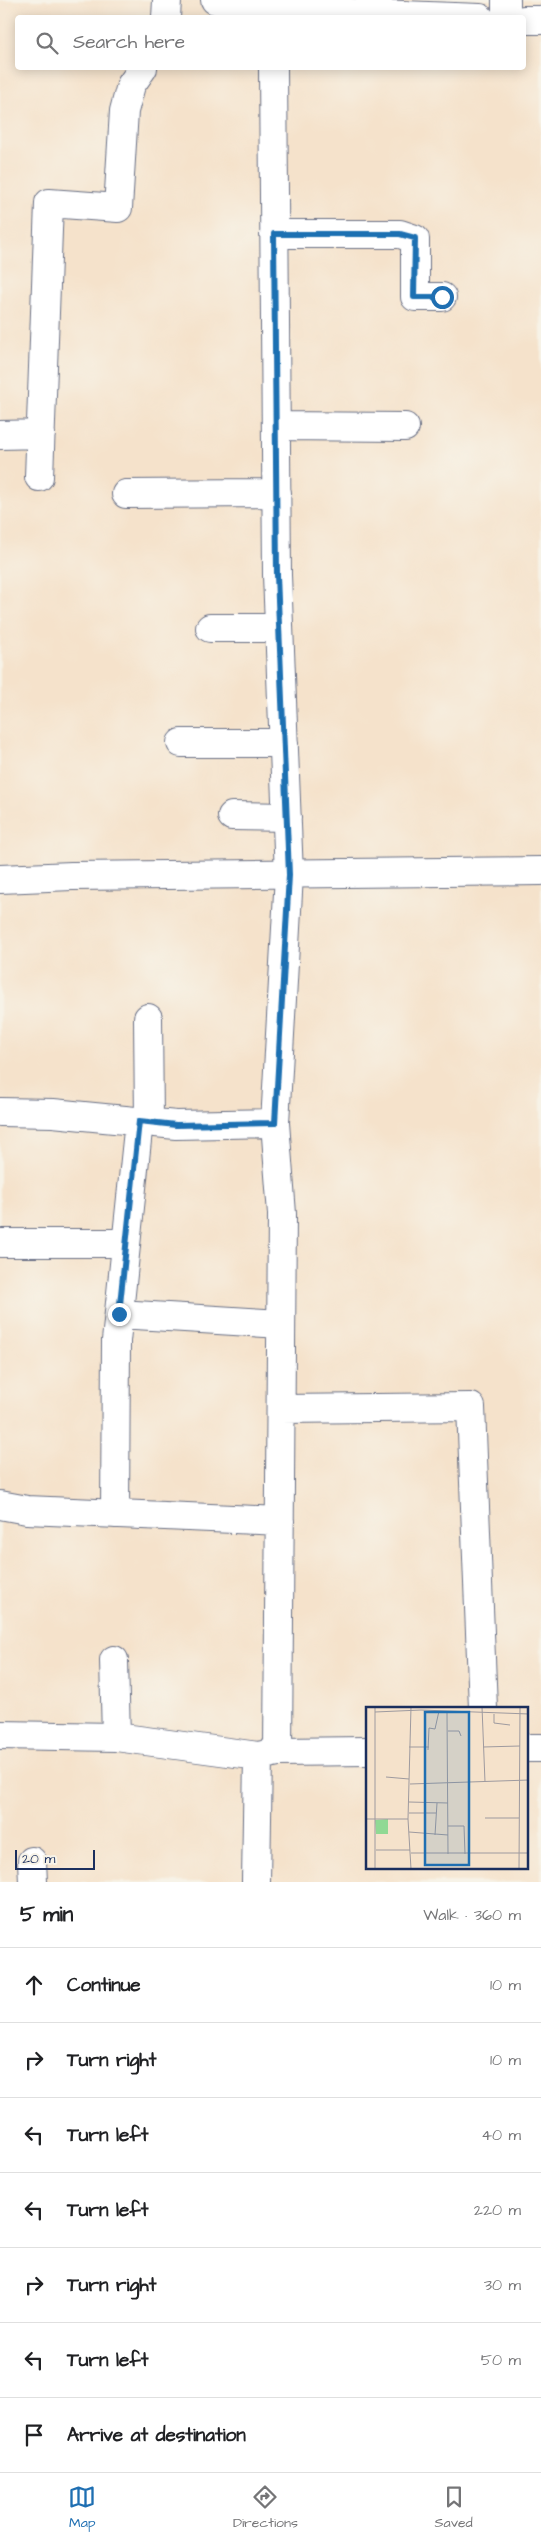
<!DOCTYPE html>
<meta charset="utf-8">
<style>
:root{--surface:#fff;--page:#f2f2f2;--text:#202124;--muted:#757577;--line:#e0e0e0;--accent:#1f6fb2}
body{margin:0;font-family:"Architects Daughter",sans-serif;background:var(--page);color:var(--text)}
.scale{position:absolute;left:15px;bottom:12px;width:80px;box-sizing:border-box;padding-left:5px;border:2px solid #1b2f5e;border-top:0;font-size:14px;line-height:18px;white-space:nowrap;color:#1b2f5e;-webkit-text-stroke:4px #f7f3e8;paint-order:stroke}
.stop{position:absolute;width:15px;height:15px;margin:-11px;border:4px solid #1f6fb2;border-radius:50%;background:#fff}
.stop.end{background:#1f6fb2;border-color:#fff;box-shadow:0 1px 5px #0008}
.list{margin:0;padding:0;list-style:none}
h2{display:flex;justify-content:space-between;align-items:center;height:65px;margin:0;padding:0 20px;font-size:21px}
h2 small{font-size:16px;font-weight:400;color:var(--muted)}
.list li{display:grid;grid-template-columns:32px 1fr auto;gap:15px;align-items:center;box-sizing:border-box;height:75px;padding:0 20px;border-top:1px solid var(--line)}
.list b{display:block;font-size:19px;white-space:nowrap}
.list em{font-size:16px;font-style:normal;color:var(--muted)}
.icon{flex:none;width:28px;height:28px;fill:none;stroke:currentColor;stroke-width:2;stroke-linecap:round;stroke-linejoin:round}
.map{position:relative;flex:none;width:541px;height:1882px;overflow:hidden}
.search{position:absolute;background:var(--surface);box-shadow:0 2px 12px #0003;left:15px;right:15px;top:15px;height:55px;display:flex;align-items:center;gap:12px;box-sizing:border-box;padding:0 18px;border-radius:5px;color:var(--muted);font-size:19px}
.sheet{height:590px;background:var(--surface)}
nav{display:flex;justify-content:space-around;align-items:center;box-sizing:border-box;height:70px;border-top:1px solid var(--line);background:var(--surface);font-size:14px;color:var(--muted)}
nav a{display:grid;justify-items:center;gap:2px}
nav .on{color:var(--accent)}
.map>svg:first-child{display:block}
</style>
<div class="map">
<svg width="541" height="1882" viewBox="0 0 541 1882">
<rect width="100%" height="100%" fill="#f7f3e8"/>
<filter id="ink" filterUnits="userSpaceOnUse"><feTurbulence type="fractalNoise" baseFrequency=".02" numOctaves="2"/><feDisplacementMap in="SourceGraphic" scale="10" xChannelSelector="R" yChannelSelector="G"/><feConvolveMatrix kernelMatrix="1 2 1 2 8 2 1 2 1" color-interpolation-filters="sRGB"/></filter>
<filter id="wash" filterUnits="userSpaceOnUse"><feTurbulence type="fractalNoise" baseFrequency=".0096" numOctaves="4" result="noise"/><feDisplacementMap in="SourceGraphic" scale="20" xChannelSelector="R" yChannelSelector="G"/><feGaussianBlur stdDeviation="1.12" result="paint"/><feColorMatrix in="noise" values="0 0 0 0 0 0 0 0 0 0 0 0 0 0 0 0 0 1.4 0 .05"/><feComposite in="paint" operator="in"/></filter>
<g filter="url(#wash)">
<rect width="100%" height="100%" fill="#f5e2cb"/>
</g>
<g filter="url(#ink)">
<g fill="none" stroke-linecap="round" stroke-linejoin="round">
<defs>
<path id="minor" d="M215 0 272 10 480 18
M506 0V18
M166 18 167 0
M524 20H541
M273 68 277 575 289 875 275 1123 282 1214 278 1752
M274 234H400L415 239V297H442
M276 426 405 427
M0 435 41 434
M39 477 49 203 118 208 124 111 131 85 143 68
M126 494 277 493
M210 628H279
M181 743H284
M232 816 287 817
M0 879 72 876 541 871
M148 1018 149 1122
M0 1112 53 1113 176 1125 275 1123
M0 1243H126
M119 1314 281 1324
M281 1409 471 1407 483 1708
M0 1505 27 1510 280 1521
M115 1514 116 1341 139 1121
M114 1660 116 1737
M0 1735 116 1737 258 1756 278 1752 367 1751
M527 1748H541
M32 1861 33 1882
M256 1882 258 1756"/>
</defs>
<!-- minor casing -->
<use href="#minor" stroke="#676e84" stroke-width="30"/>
<!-- minor -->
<use href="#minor" stroke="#fff" stroke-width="28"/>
</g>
</g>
<g fill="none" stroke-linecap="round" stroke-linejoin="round" filter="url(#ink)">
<!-- route -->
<path stroke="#1f6fb2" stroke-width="6" d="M119 1314 139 1121 176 1125 275 1123 289 875 277 575 274 234H400L415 238 414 297H442"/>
</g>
<!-- overview -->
<g transform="translate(366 1707)">
<rect width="162" height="162" fill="#f5e2cb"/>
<path d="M22 112V127H10L9 113Z" fill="#90d994"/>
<path fill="none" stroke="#9e9a9f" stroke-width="1" d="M9 0V162M45 0 42 112 45 162M116 0 119 75M9 5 55 3 163 7M81 6 82 147M128 7V16L144 18M82 24H93L95 29M43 40H63M117 40 154 39M62 43 63 21 69 22 73 4M20 70 43 72M44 77 163 73M43 95 82 96M43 106H70M119 111H153M0 112H42M82 119H98L99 147M43 125 82 128M69 128 71 96M10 143H44M45 146H163M153 162 154 0"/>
<path fill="#1f6fb2" fill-opacity="0.15" stroke="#1f6fb2" stroke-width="2.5" d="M59 5H103V158H59Z"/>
<rect width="162" height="162" fill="none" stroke="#1b2f5e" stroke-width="2.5"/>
</g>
</svg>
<div class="scale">20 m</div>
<div class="stop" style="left:442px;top:297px"></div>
<div class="stop end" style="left:119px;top:1314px"></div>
<div class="search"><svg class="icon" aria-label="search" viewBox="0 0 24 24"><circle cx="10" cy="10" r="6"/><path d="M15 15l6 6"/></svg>Search here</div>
</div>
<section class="sheet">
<h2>5 min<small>Walk · 360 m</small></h2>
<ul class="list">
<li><svg class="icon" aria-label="ahead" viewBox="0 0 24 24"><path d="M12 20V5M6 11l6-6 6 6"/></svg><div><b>Continue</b></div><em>10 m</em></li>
<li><svg class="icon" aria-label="right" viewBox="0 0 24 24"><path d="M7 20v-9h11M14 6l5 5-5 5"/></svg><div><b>Turn right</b></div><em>10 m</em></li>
<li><svg class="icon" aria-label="left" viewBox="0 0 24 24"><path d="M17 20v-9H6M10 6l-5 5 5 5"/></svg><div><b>Turn left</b></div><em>40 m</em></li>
<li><svg class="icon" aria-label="left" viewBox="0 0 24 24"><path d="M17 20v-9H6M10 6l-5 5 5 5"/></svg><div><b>Turn left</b></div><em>220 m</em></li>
<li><svg class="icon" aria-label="right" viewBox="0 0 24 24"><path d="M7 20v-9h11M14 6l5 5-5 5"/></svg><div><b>Turn right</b></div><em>30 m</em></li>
<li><svg class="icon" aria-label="left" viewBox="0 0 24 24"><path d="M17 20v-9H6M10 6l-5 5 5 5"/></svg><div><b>Turn left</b></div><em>50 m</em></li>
<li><svg class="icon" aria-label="arrive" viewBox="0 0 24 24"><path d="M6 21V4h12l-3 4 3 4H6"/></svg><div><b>Arrive at destination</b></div></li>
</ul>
</section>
<nav>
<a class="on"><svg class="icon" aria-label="map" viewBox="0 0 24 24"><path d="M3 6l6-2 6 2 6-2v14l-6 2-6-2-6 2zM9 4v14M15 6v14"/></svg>Map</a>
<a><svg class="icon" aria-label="directions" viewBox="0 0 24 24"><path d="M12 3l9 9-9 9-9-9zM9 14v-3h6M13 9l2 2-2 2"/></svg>Directions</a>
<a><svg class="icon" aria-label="saved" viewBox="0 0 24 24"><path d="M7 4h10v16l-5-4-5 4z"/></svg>Saved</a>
</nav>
